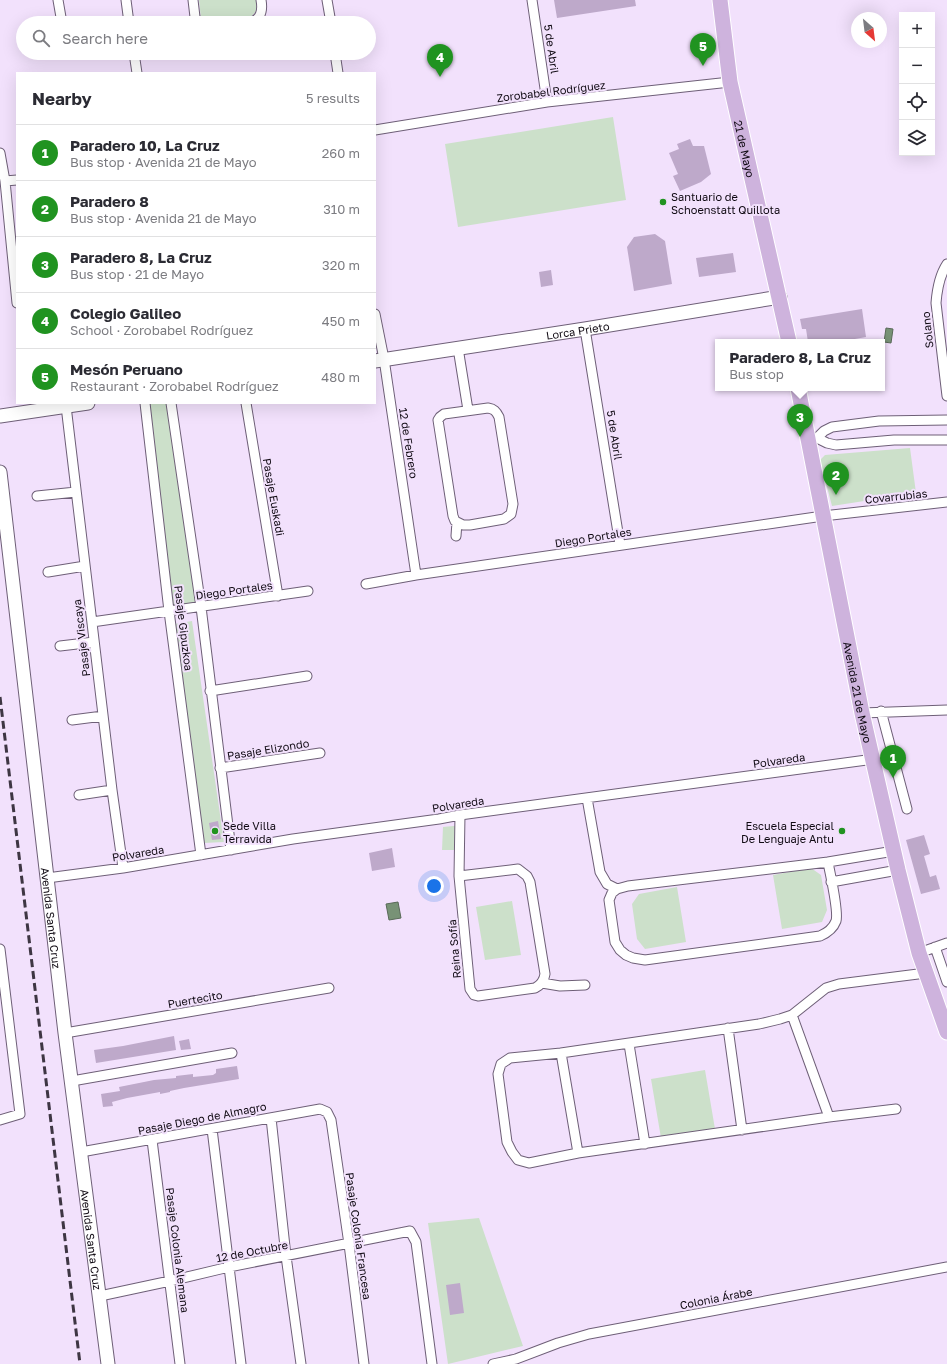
<!DOCTYPE html>
<meta charset="utf-8">
<style>
:root{--surface:#fff;--page:#f7f7f7;--text:#2b2b33;--muted:#7c7c81;--line:#e1e1e2;--accent:#209320}
body{margin:0;font-family:"Golos Text",sans-serif;background:var(--page);color:var(--text)}
.controls{position:absolute;right:12px;top:12px;display:grid;overflow:hidden;border-radius:0px;box-shadow:0 4px 16px #0002}
.controls button{width:36px;height:36px;display:grid;place-items:center;padding:0;border:0;border-bottom:1px solid var(--line);background:var(--surface);color:var(--text);font:20px sans-serif}
.compass{position:absolute;left:851px;top:12px;width:36px;height:36px;border-radius:50%;background:var(--surface);box-shadow:0 4px 16px #0002;rotate:152deg}
.you{position:absolute;left:434px;top:886px;width:14px;height:14px;margin:-10px;border:3px solid #fff;border-radius:50%;background:#1a73e8;box-shadow:0 0 0 6px #1a73e833}
.badge{display:grid;place-items:center;width:26px;height:26px;border-radius:50%;background:var(--accent);color:#fff;font-size:13px;font-weight:700}
.pin{position:absolute;translate:-50% -33px;filter:drop-shadow(0 1px 2px #0008)}
.pin::after{content:'';position:absolute;top:21px;width:14px;height:12px;background:inherit;clip-path:polygon(0 0,100% 0,50% 100%)}
.popup{position:absolute;left:715px;top:339px;width:170px;height:52px;box-sizing:border-box;display:grid;place-content:center;border-radius:0px;background:var(--surface);filter:drop-shadow(0 1px 3px #0005);font-size:13px;white-space:nowrap;color:var(--muted)}
.popup b{font-size:15px;color:var(--text)}
.popup::after{content:'';position:absolute;left:50%;top:100%;margin-left:-8px;border:8px solid transparent;border-top-color:var(--surface)}
.list{margin:0;padding:0;list-style:none}
h2{display:flex;justify-content:space-between;align-items:center;height:52px;margin:0;padding:0 16px;font-size:17px}
h2 small{font-size:13px;font-weight:400;color:var(--muted)}
.list li{display:grid;grid-template-columns:26px 1fr auto;gap:12px;align-items:center;box-sizing:border-box;height:56px;padding:0 16px;border-top:1px solid var(--line)}
.list b{display:block;font-size:15px;white-space:nowrap}
.list p{margin:0;font-size:13px;white-space:nowrap;color:var(--muted)}
.list em{font-size:13px;font-style:normal;color:var(--muted)}
.icon{flex:none;width:22px;height:22px;fill:none;stroke:currentColor;stroke-width:2;stroke-linecap:round;stroke-linejoin:round}
.map{position:relative;flex:none;width:947px;height:1364px;overflow:hidden}
.search{position:absolute;background:var(--surface);box-shadow:0 4px 16px #0002;left:16px;top:16px;width:360px;height:44px;display:flex;align-items:center;gap:10px;box-sizing:border-box;padding:0 14px;border-radius:22px;color:var(--muted);font-size:15px}
.panel{position:absolute;background:var(--surface);box-shadow:0 4px 16px #0002;left:16px;top:72px;width:360px;height:332px;border-radius:0px}
.map>svg:first-child{display:block}
</style>
<div class="map">
<svg width="947" height="1364" viewBox="0 0 947 1364">
<rect width="100%" height="100%" fill="#f2e1fc"/>
<!-- green -->
<path fill="#cce0ca" d="M199 0H256L257 10 251 17 207 23 201 19Z
M613 117 626 200 458 227 445 144Z
M145 403H171L201 607 169 611Z
M910 448 916 493 832 506 820 460 825 455Z
M192 621 224 842 204 843 175 624Z
M464 825V850H442L443 827Z
M811 868 821 875 827 910 822 922 782 929 773 875Z
M677 887 686 942 645 949 637 939 632 904 639 894Z
M512 901 521 955 485 960 476 907Z
M705 1070 715 1129 661 1138 651 1079Z
M479 1218 523 1346 448 1364 428 1223Z"/>
<!-- water -->
<path fill="#789276" stroke="#596958" d="M886 328 893 329 891 343 884 342Z
M398 902 401 918 389 920 386 904Z"/>
<!-- building -->
<path fill="#bea9ca" d="M554 0H635L636 6 557 18Z
M690 139 693 146H704L711 174 701 182 680 191 673 176 678 174 669 153 679 149 677 144Z
M655 234 665 241 672 284 634 291 627 247 634 237Z
M733 253 736 272 699 277 696 258Z
M551 270 553 285 541 287 539 272Z
M862 309 866 337 838 342H808L806 329H802L800 319Z
M218 821 221 839 212 840 209 823Z
M924 835 930 854 924 856 930 877 936 875 940 889 921 894 906 840Z
M392 848 395 867 372 871 369 853Z
M174 1036 176 1050 96 1063 94 1050 123 1046Z
M189 1039 191 1049 181 1050 179 1041Z
M237 1066 239 1079 184 1088 170 1091V1092L160 1094V1092L127 1098 112 1102 113 1106 103 1107 101 1094 120 1091 119 1087 154 1080 176 1078V1076L193 1074V1077L213 1075 216 1073V1069Z
M460 1283 464 1313 450 1315 446 1285Z"/>
<g fill="none" stroke-linecap="round" stroke-linejoin="round">
<defs>
<path id="minor" d="M58 0 62 23
M126 0 129 23
M193 0 195 17 198 23
M327 0 331 23
M532 0 547 102
M250 23C261 19 263 11 261 0
M134 53 137 73
M335 53 338 73
M375 130 547 102 730 82
M0 153 5 181 17 303
M5 181 17 180
M947 264C939 276 937 290 936 303L947 396
M375 314 384 359 416 575
M585 329 620 545
M458 348 468 410
M145 403 169 611 201 855
M171 403 201 607 231 850
M246 403 278 596
M66 406 112 790 123 868
M488 408C494 409 496 411 499 417L513 504 511 514 504 519 470 525H463L455 521 453 516 438 420 440 417 444 414Z
M817 438 827 443 836 445 894 440H947
M809 440 817 438 824 431 832 427 879 421 947 420
M37 496 76 492
M456 536 457 522
M48 572 85 566
M366 584 416 575 823 516 947 502
M92 622 308 591
M60 646 94 642
M210 691 307 676
M881 711 907 809
M862 713 947 710
M72 720 103 716
M220 768 320 753
M79 795 112 790
M587 798 600 872 607 884 617 889
M828 862C830 874 839 911 836 921 833 929 827 933 820 936L645 960 633 958 626 955 620 950 615 942 609 900 612 893 617 889 628 886 828 862 894 851
M459 876 518 869 527 876 530 882 545 974C544 981 541 985 535 988L478 996 474 995 470 989 459 876 460 815
M47 878 123 868 293 839 439 819 460 815 874 759
M831 882 898 870
M935 947 947 982
M0 949 20 1114 0 1120
M919 953 947 943
M542 983 560 986 585 985
M792 1015 829 1117
M728 1028 742 1130
M65 1033 329 988
M629 1044 645 1144
M561 1053 578 1153
M72 1081 232 1053
M896 1109 829 1117 578 1153 529 1163 518 1160 512 1152 507 1142 498 1074 501 1064 510 1058 561 1053 759 1024 780 1019 792 1015 826 988 839 984 926 973
M271 1118 286 1256 301 1364
M212 1129 241 1364
M152 1140 180 1364
M81 1152 320 1109 327 1112 331 1120 349 1244 364 1364
M100 1296 170 1281 229 1267 410 1231 416 1242 432 1364
M493 1364 516 1359 558 1343 589 1334 947 1267"/>
<g id="secondary">
<path id="s1" d="M375 361 585 329 780 297"/>
<path d="M0 416 88 403"/>
<path id="s2" d="M0 472 65 1033 108 1364"/>
</g>
<g id="primary">
<path id="s3" d="M720 0 730 82 789 342"/>
<path id="s4" d="M798 388 862 713 898 870 919 953 947 1032"/>
</g>
</defs>
<!-- minor casing -->
<use href="#minor" stroke="#6e5f77" stroke-width="11"/>
<!-- secondary casing -->
<use href="#secondary" stroke="#6e5f77" stroke-width="15"/>
<!-- primary casing -->
<use href="#primary" stroke="#fff" stroke-width="17"/>
<!-- minor -->
<use href="#minor" stroke="#fff" stroke-width="9"/>
<!-- secondary -->
<use href="#secondary" stroke="#fff" stroke-width="13"/>
<!-- primary -->
<use href="#primary" stroke="#ceb3dd" stroke-width="15"/>
<!-- rail -->
<path stroke="#3e3643" stroke-width="3" stroke-dasharray="8 4" stroke-linecap="butt" d="M0 697 80 1364"/>
</g>
<!-- markers -->
<g fill="#209320" stroke="#f2e1fc" stroke-width="1.5">
<circle cx="663" cy="202" r="4"/>
<circle cx="215" cy="831" r="4"/>
<circle cx="842" cy="831" r="4"/>
</g>
<g text-anchor="middle" dominant-baseline="central" stroke-width="4" stroke-linejoin="round" paint-order="stroke">
<!-- street labels -->
<g font-size="11" fill="#100a13" stroke="#f2e1fc">
<text transform="translate(552 49) rotate(82)">5 de Abril</text>
<text transform="translate(551 91) rotate(-7)">Zorobabel Rodríguez</text>
<text stroke="none"><textPath href="#s3" startOffset="151">21 de Mayo</textPath></text>
<text stroke="none"><textPath href="#s1" startOffset="205">Lorca Prieto</textPath></text>
<text transform="translate(927 330) rotate(-96)">Solano</text>
<text transform="translate(615 435) rotate(81)">5 de Abril</text>
<text transform="translate(409 443) rotate(81)">12 de Febrero</text>
<text transform="translate(896 496) rotate(-6)">Covarrubias</text>
<text transform="translate(274 497) rotate(80)">Pasaje Euskadi</text>
<text transform="translate(593 537) rotate(-9)">Diego Portales</text>
<text transform="translate(234 590) rotate(-8)">Diego Portales</text>
<text transform="translate(184 628) rotate(83)">Pasaje Gipuzkoa</text>
<text transform="translate(81 638) rotate(-97)">Pasaje Viscaya</text>
<text stroke="none"><textPath href="#s4" startOffset="310">Avenida 21 de Mayo</textPath></text>
<text transform="translate(268 749) rotate(-9)">Pasaje Elizondo</text>
<text transform="translate(779 760) rotate(-8)">Polvareda</text>
<text transform="translate(458 804) rotate(-9)">Polvareda</text>
<text transform="translate(138 853) rotate(-9)">Polvareda</text>
<text stroke="none"><textPath href="#s2" startOffset="449">Avenida Santa Cruz</textPath></text>
<text transform="translate(454 949) rotate(-95)">Reina Sofía</text>
<text transform="translate(195 999) rotate(-10)">Puertecito</text>
<text transform="translate(202 1118) rotate(-11)">Pasaje Diego de Almagro</text>
<text transform="translate(359 1236) rotate(82)">Pasaje Colonia Francesa</text>
<text stroke="none"><textPath href="#s2" startOffset="773">Avenida Santa Cruz</textPath></text>
<text transform="translate(178 1250) rotate(83)">Pasaje Colonia Alemana</text>
<text transform="translate(252 1251) rotate(-11)">12 de Octubre</text>
<text transform="translate(716 1298) rotate(-11)">Colonia Árabe</text>
</g>
<!-- poi labels -->
<g font-size="11" fill="#100a13" stroke="#f2e1fc" text-anchor="start">
<text x="671" y="196">Santuario de<tspan x="671" dy="13">Schoenstatt Quillota</tspan></text>
<text x="223" y="825">Sede Villa<tspan x="223" dy="13">Terravida</tspan></text>
<text x="834" y="825" text-anchor="end">Escuela Especial<tspan x="834" dy="13">De Lenguaje Antu</tspan></text>
</g>
</g>
</svg>
<div class="controls">
<button>+</button>
<button>−</button>
<button><svg class="icon" aria-label="locate" viewBox="0 0 24 24"><circle cx="12" cy="12" r="6"/><path d="M12 2v4M12 18v4M2 12h4M18 12h4"/></svg></button>
<button><svg class="icon" aria-label="layers" viewBox="0 0 24 24"><path d="M12 4l9 5-9 5-9-5zM3 14l9 5 9-5"/></svg></button>
</div>
<svg class="compass" viewBox="-18 -18 36 36"><path d="M0-13l5 13h-10z" fill="#e53935"/><path d="M0 13l5-13h-10z" fill="#7c7c81"/></svg>
<div class="you"></div>
<div class="pin badge" style="left:893px;top:778px">1</div>
<div class="pin badge" style="left:836px;top:495px">2</div>
<div class="pin badge" style="left:800px;top:437px">3</div>
<div class="popup"><b>Paradero 8, La Cruz</b>Bus stop</div>
<div class="pin badge" style="left:440px;top:77px">4</div>
<div class="pin badge" style="left:703px;top:66px">5</div>
<div class="search"><svg class="icon" aria-label="search" viewBox="0 0 24 24"><circle cx="10" cy="10" r="6"/><path d="M15 15l6 6"/></svg>Search here</div>
<section class="panel">
<h2>Nearby<small>5 results</small></h2>
<ul class="list">
<li><span class="badge">1</span><div><b>Paradero 10, La Cruz</b><p>Bus stop · Avenida 21 de Mayo</p></div><em>260 m</em></li>
<li><span class="badge">2</span><div><b>Paradero 8</b><p>Bus stop · Avenida 21 de Mayo</p></div><em>310 m</em></li>
<li><span class="badge">3</span><div><b>Paradero 8, La Cruz</b><p>Bus stop · 21 de Mayo</p></div><em>320 m</em></li>
<li><span class="badge">4</span><div><b>Colegio Galileo</b><p>School · Zorobabel Rodríguez</p></div><em>450 m</em></li>
<li><span class="badge">5</span><div><b>Mesón Peruano</b><p>Restaurant · Zorobabel Rodríguez</p></div><em>480 m</em></li>
</ul>
</section>
</div>
